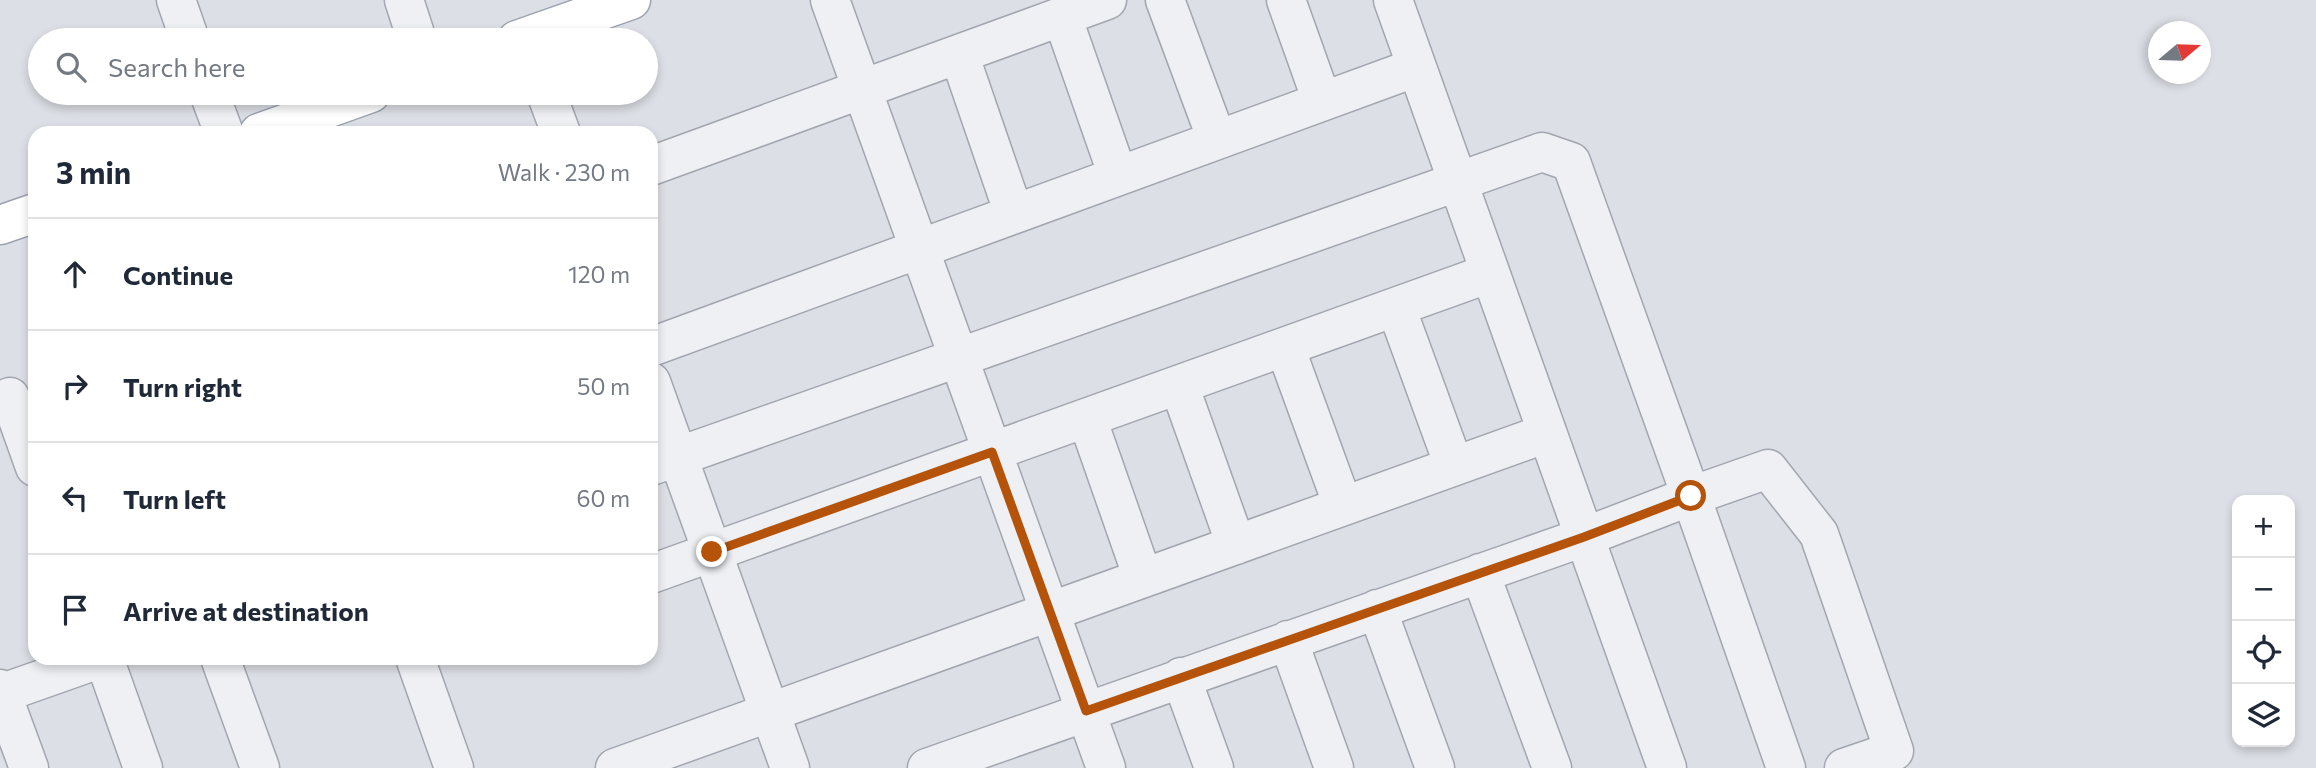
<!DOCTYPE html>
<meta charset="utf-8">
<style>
:root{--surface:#fff;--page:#f6f6f7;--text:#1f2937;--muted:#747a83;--line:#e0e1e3}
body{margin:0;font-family:Commissioner,sans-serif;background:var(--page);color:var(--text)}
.controls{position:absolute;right:21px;bottom:21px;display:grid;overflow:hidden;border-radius:14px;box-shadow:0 4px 10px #0003}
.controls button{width:63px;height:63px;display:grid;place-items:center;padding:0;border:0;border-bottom:2px solid var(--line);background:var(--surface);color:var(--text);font:35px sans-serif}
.compass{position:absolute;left:2148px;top:21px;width:63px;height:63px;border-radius:50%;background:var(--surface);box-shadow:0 4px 10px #0003;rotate:71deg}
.stop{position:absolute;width:21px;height:21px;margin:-16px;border:5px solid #b45309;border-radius:50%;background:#fff}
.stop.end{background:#b45309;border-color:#fff;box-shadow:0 2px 7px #0008}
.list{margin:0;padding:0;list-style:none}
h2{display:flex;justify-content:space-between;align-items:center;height:91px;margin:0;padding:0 28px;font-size:30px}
h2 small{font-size:23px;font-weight:400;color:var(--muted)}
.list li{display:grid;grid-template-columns:46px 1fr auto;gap:21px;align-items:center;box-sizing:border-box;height:112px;padding:0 28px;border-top:2px solid var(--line)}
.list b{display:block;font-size:26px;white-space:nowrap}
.list em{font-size:23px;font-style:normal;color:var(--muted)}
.icon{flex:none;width:38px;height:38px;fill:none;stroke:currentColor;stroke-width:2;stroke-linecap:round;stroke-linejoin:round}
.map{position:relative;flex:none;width:2316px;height:768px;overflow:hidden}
.search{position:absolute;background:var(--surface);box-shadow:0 4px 10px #0003;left:28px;top:28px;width:630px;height:77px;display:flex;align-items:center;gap:18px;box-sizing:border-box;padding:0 24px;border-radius:38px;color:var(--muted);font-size:26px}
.panel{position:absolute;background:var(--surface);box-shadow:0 4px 10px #0003;left:28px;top:126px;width:630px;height:539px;border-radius:21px}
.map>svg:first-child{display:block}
</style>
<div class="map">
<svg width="2316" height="768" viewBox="0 0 2316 768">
<rect width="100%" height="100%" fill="#dcdfe5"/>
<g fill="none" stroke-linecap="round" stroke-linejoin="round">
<defs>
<path id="minor" d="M176 0 190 40
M404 0 417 40
M830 0 1106 768
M1165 0 1217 140
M1286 0 1322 101
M1393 0 1667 768
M1062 16 1118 176
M959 54 1014 214
M209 93 224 133
M546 93 561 133
M651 166 1107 0
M1396 307 1454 466
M651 347 1417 67
M1285 347 1343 506
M651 382 790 768
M1179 385 1236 545
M10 397 35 467
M1087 418 1143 578
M651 466 1542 152 1571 162 1691 496 1584 537 927 768
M1480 573 1552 768
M651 574 1490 273
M1377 609 1435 768
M1288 640 1334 768
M104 658 143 768
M220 658 260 768
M415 658 454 768
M1181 677 1214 768
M0 689 29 768
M0 694 102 658
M615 768 1547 433
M1786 768 1691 496 1768 469 1819 534 1894 751 1844 768"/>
<path id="major" d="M517 40 631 0
M259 133 371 93
M0 225 35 213"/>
</defs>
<!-- minor casing -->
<use href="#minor" stroke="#a2a6af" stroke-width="41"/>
<!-- major casing -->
<use href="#major" stroke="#9ca3b1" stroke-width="41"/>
<!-- minor -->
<use href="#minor" stroke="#eef0f4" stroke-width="38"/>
<!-- major -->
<use href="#major" stroke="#fff" stroke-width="38"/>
</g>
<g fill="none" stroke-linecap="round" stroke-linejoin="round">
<!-- route -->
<path stroke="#b45309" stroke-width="9" d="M712 552 992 452 1086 711 1584 537 1691 496"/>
</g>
</svg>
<div class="controls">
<button>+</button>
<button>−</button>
<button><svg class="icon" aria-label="locate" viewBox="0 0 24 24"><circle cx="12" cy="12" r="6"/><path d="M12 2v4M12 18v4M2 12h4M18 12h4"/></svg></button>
<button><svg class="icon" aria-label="layers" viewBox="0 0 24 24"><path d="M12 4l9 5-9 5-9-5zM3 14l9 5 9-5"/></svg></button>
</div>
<svg class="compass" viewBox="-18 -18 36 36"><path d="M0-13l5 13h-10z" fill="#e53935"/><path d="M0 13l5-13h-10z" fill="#747a83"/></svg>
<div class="stop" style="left:1691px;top:496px"></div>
<div class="stop end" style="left:712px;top:552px"></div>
<div class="search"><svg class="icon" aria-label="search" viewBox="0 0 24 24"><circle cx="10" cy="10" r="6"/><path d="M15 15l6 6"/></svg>Search here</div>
<section class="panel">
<h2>3 min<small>Walk · 230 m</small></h2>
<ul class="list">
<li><svg class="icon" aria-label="ahead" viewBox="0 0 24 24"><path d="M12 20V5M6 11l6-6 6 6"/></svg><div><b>Continue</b></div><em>120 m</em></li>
<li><svg class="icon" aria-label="right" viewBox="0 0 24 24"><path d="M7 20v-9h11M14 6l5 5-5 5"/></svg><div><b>Turn right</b></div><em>50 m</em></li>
<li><svg class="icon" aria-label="left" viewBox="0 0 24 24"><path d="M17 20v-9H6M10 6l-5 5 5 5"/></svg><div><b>Turn left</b></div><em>60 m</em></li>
<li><svg class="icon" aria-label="arrive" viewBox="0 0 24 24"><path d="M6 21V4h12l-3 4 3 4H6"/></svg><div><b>Arrive at destination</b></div></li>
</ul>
</section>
</div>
